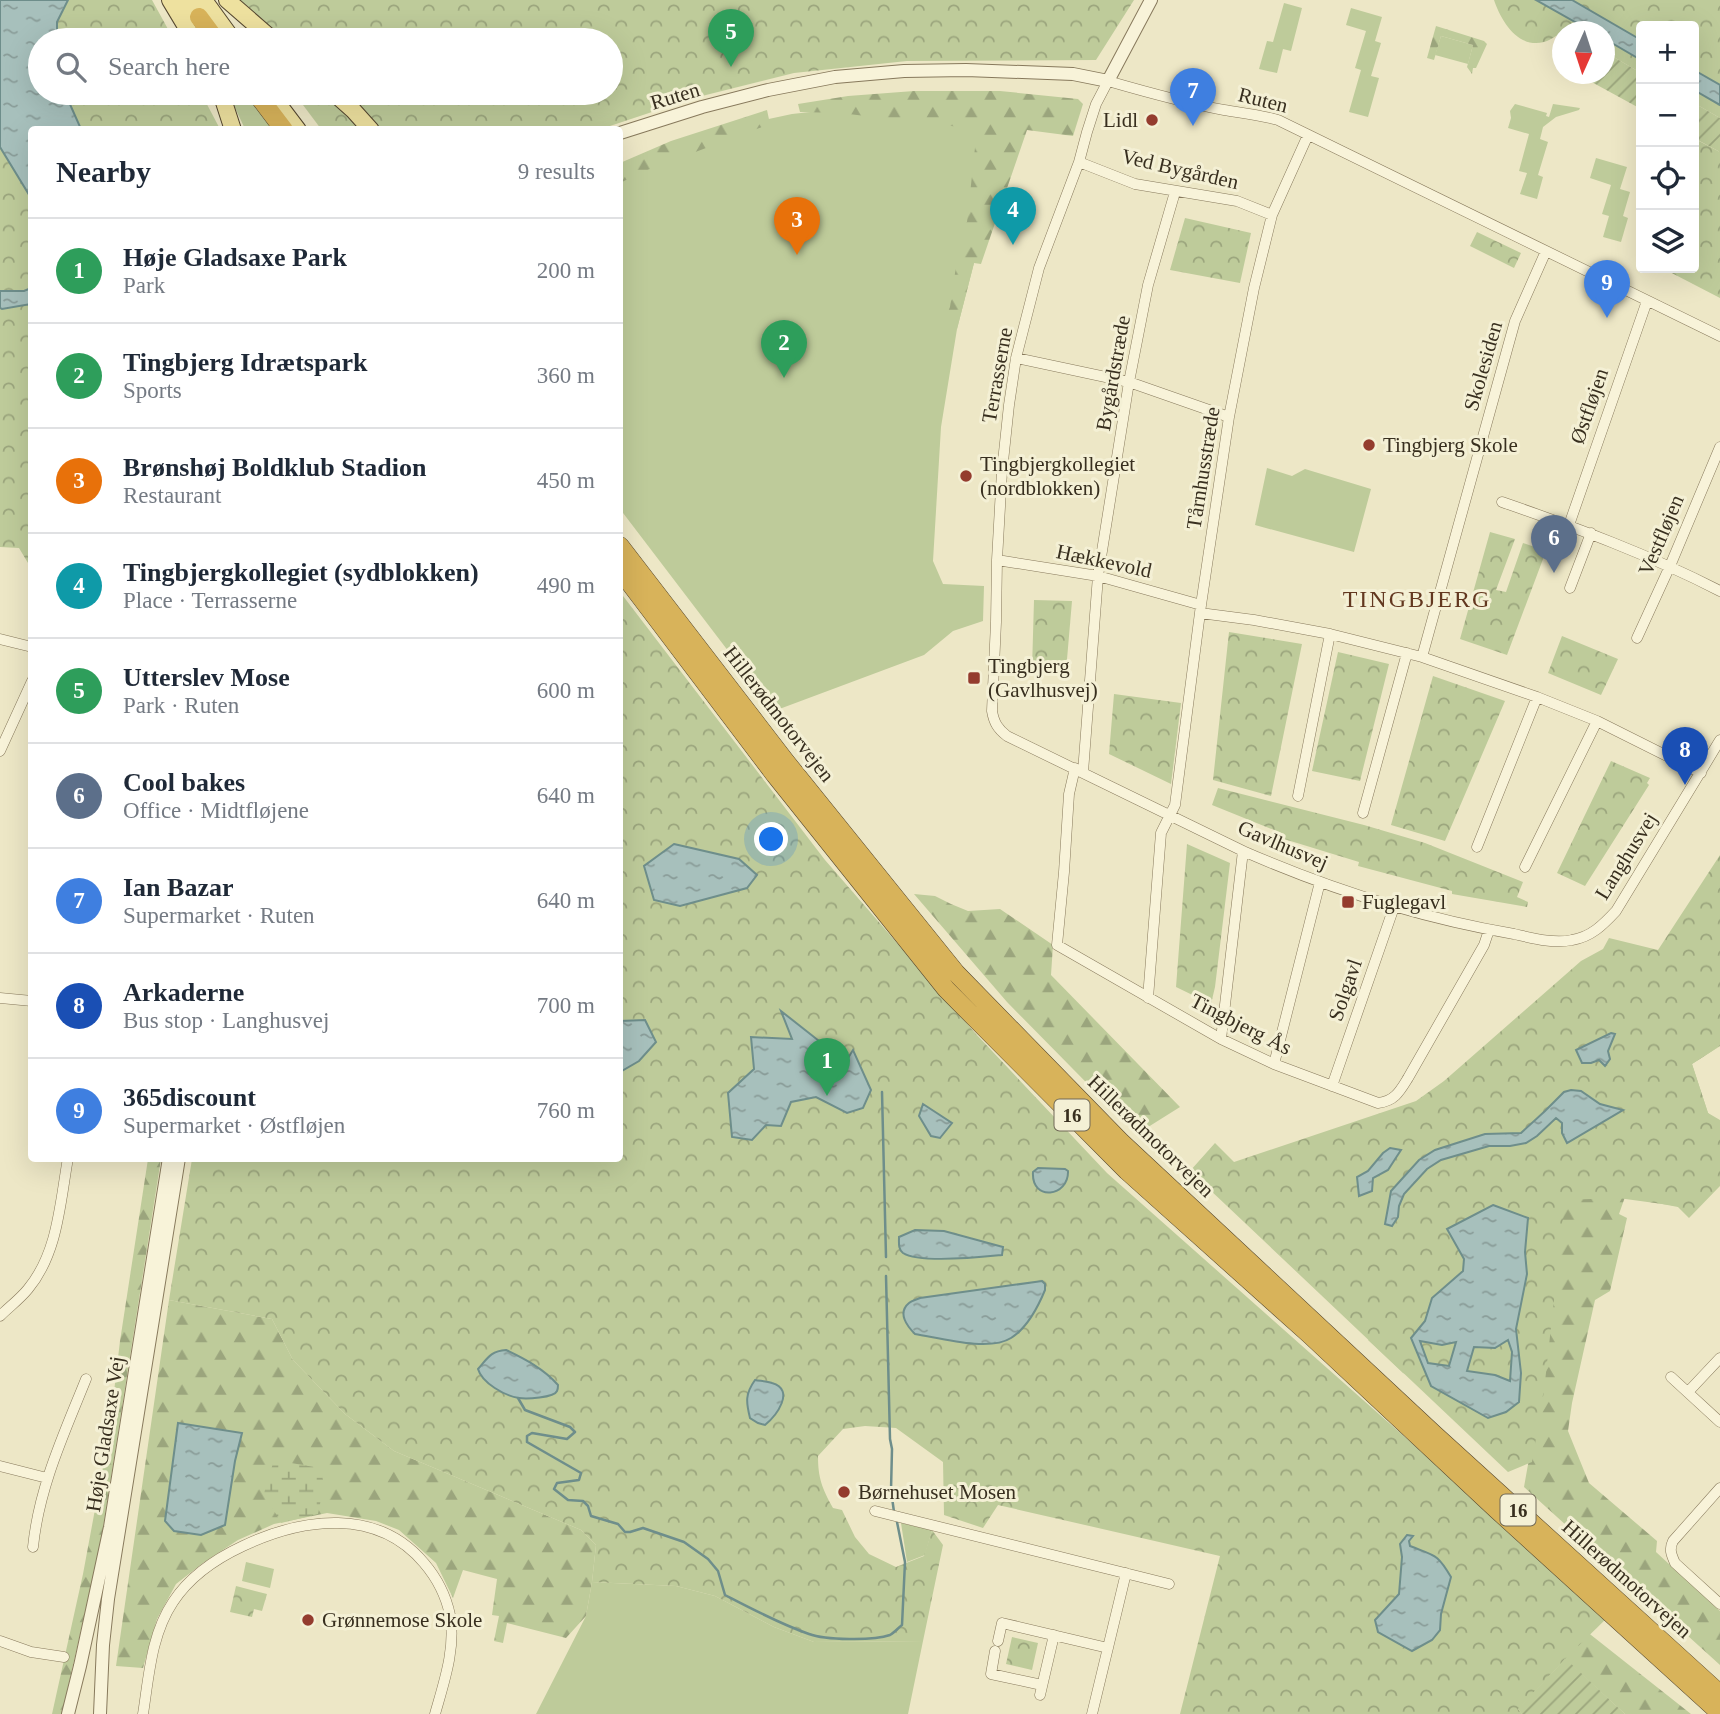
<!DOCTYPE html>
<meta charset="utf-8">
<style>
:root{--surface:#fff;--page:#f2f2f3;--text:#1f2937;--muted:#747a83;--line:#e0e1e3;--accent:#db2777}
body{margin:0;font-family:"Times New Roman",serif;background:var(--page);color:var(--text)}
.controls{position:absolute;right:21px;top:21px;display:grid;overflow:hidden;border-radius:7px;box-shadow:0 7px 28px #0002}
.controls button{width:63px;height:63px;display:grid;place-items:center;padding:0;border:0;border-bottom:2px solid var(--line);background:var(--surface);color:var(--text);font:35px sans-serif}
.compass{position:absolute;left:1552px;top:21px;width:63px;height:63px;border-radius:50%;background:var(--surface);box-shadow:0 7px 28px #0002;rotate:183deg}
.you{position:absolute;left:772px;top:840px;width:24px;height:24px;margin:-18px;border:5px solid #fff;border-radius:50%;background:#1a73e8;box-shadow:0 0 0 10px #1a73e833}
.badge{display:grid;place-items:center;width:46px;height:46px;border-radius:50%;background:var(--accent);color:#fff;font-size:23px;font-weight:700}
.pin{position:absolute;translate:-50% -58px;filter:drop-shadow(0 2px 4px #0008)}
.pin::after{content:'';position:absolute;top:37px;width:24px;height:21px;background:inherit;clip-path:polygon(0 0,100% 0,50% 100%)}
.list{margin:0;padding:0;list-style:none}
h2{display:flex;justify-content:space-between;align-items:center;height:91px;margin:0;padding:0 28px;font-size:30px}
h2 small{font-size:23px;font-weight:400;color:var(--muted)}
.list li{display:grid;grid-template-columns:46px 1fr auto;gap:21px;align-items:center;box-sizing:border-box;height:105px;padding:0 28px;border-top:2px solid var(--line)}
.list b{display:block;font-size:26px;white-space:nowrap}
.list p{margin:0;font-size:23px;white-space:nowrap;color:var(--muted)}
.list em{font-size:23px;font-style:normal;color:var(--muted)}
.icon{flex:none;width:38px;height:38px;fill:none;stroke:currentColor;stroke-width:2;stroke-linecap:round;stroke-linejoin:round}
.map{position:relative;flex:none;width:1720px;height:1714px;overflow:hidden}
.search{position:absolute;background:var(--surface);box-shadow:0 7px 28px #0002;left:28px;top:28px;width:595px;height:77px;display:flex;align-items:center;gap:18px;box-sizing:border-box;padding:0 24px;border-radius:38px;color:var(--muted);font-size:26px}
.panel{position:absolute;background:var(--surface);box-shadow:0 7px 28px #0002;left:28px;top:126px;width:595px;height:1036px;border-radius:7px}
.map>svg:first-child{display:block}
</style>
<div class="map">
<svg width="1720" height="1714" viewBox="0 0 1720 1714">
<defs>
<pattern id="forest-firs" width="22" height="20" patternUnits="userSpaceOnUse" patternTransform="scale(1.75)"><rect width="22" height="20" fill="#becb9a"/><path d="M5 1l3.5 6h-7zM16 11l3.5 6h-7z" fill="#9ba57d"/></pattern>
<pattern id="wetland-marsh" width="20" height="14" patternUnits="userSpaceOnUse" patternTransform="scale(1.75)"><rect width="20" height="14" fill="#becb9a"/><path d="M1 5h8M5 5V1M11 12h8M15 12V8" fill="none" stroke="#9ba57d"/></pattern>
<pattern id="park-crowns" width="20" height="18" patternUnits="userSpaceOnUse" patternTransform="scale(1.75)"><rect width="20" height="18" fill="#becb9a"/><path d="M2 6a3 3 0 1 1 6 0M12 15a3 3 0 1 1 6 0" fill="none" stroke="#9ba57d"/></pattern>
<pattern id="garden-furrows" width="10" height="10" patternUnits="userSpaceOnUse" patternTransform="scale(1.75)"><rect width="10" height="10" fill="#becb9a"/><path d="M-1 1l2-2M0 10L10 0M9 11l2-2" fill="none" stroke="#9ba57d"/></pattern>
<pattern id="water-ripples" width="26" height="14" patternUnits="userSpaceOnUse" patternTransform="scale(1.75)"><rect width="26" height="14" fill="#a7c0bc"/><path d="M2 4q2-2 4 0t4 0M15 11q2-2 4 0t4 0" fill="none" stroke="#899c98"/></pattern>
</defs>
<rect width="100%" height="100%" fill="#ede7c6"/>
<!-- grass -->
<path fill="#becb9a" d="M1284 3 1302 8 1291 51 1283 49 1277 73 1259 69 1267 41 1273 42Z
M1351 8 1382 17 1375 41 1381 43 1371 76 1379 78 1368 117 1349 112 1361 70 1355 68 1366 31 1346 25Z
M1441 36 1473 45 1468 64 1435 55Z
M228 93H246L272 129H245Z
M1515 104 1547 113 1546 116 1549 117 1553 104 1580 108 1579 110 1556 117 1543 127 1540 139 1548 142 1538 175 1543 177 1537 199 1520 194 1527 173 1519 171 1529 134 1508 128 1511 118 1510 111Z
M838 109 1023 130 974 263 957 329 941 427 933 561 943 584 984 586 983 621 953 631 924 655 774 711 620 509V179L764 120 792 114Z
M1596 158 1627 167 1620 189 1630 192 1623 216 1628 218 1621 242 1603 237 1609 216 1602 214 1611 185 1590 178Z
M1267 468 1292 476 1305 469 1371 489 1354 552 1255 525Z
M901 1523 932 1530 925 1555 907 1562Z
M246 1562 274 1569 270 1588 242 1581Z
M592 1582 676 1586 715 1596 774 1627 814 1642 923 1641 908 1714H536L586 1616Z"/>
<!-- forest -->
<path fill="url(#forest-firs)" d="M1436 26 1484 41 1487 44 1476 68H1473L1472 74 1467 67 1473 45 1441 36 1434 60 1427 58Z
M914 91H1000L1078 99 1083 104 1073 136 1027 130 981 264 974 263 957 329 943 324 950 307 962 226 967 222 977 129 840 113 800 112 798 104 848 96Z
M767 110 770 124 642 172 620 183V163L671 141Z
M914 894 935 896 951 904 968 911 1000 909 1053 945 1051 975 1180 1107 1137 1134 1007 1002Z
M1720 1046 1692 1064 1708 1113 1720 1120V1166L1678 1207 1625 1197 1619 1214 1627 1218 1610 1291 1595 1300 1572 1403 1568 1431 1589 1483 1657 1541 1656 1552 1720 1611V1665L1524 1487 1535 1425 1403 1373 1368 1340 1402 1302 1527 1233 1611 1108Z
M148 1159H161L101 1541 62 1714H52L83 1574 109 1434 120 1341Z
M169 1300 272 1319 293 1360 345 1414 394 1451 581 1530 596 1545 592 1582 586 1616 566 1638 507 1623 503 1643 494 1641 499 1616 492 1615 497 1579 463 1570 453 1598 436 1563 399 1530 376 1521 327 1513 274 1524 238 1540 203 1563 176 1584 157 1619 143 1668 116 1666Z
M1586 1631 1691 1714H1625L1565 1659 1518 1710 1522 1714H1438Z"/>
<!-- wetland -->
<path fill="url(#wetland-marsh)" d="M274 1460 320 1468 324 1484 318 1514 281 1523 264 1493Z"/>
<!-- park -->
<path fill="url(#park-crowns)" d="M0 0H152L174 40H40V93H201L220 129 32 130 31 568 19 548 0 547Z
M227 0H1134L1096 60 907 61 794 73 694 98 598 130 321 129 294 93H611V40H256Z
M1494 0H1720V118L1694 103V26H1641V73L1605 52 1604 32 1573 31 1568 28C1561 32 1552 40 1544 42 1518 49 1501 21 1494 0Z
M1699 141 1720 152V298L1664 269V268H1694V161Z
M1185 218 1251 233 1240 283 1170 270Z
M1477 232 1521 253 1514 268 1470 246Z
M1490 532 1515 539 1496 590 1506 592 1523 543 1546 551 1507 655 1460 639Z
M620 592 825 860 976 1034 1107 1173 1608 1617 1565 1659 1518 1709 1522 1714H1180L1220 1556 998 1505 983 1528 944 1515 943 1462 896 1428 865 1426 843 1429 818 1456C818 1478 822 1488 833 1508L842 1510 855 1537 869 1554 896 1567 924 1556 932 1530 943 1545 923 1641 814 1642 774 1627 715 1596 676 1586 592 1582 596 1545 581 1530 394 1451 345 1414 293 1360 272 1319 169 1300 192 1159 620 1158Z
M1034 600 1072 601 1066 671 1032 669Z
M1229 632 1302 644 1271 796 1213 780Z
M1562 636 1618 659 1601 695 1548 673Z
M1338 652 1389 664 1360 781 1312 771Z
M1433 676 1505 701 1445 841 1391 825Z
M1114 694 1181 703 1171 784 1109 754Z
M1611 761 1650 778 1647 783 1649 785 1585 886 1557 873Z
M1218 788 1364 825 1425 843 1523 882 1517 897 1528 902 1527 907 1452 894V891L1358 866 1359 862 1284 839V834L1212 805Z
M1187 844 1230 863 1215 987 1211 1004 1176 987Z
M1720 855V1046L1692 1064 1708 1113 1720 1123V1186L1689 1218 1677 1206 1618 1198 1565 1200 1544 1391 1532 1462 1508 1472 1190 1171 1215 1143 1234 1162 1416 1101 1444 1081 1581 961 1603 949 1609 938 1658 950Z
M236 1586 267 1594 262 1611 254 1609 252 1617 230 1612Z
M1012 1637 1038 1643 1032 1670 1006 1664Z"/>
<!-- garden -->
<path fill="url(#garden-furrows)" d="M1605 52 1641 73V109L1577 74H1604Z
M1694 103 1720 118V152L1694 138Z
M1565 1659H1566L1625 1714H1522L1518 1709Z"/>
<!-- water -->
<path fill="url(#water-ripples)" stroke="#6e8e8b" stroke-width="2" fill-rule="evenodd" d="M0 0H68L57 22V40H40V93H65L81 129 32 130 31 198 0 147Z
M1536 0H1572L1641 40V60L1605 39 1604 32 1591 31Z
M1694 70 1720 85V105L1694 90Z
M31 288V304L2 309 0 308V291H24Z
M674 844 739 859 757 875 747 888 680 906 654 900 644 866Z
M781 1011 833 1052 848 1058 853 1050 871 1090 863 1108 847 1113 816 1097 791 1102 781 1126 766 1125 752 1140 732 1137 728 1093 754 1069 751 1037 792 1039Z
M645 1020 656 1042 639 1061 620 1072V1021Z
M1611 1033 1615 1034 1608 1051 1610 1059 1605 1066 1599 1060 1591 1063H1582L1576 1050Z
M1571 1090 1581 1091 1600 1104 1623 1110 1567 1143 1562 1133V1123L1556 1118 1537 1136 1526 1143 1510 1146H1489L1441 1160 1427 1169 1404 1194 1399 1206 1398 1217 1392 1226 1385 1224 1391 1191 1419 1160 1435 1150 1485 1134 1521 1133 1545 1111 1564 1092Z
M923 1104 952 1123 940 1138 931 1136 919 1116Z
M1390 1148 1401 1150 1388 1170 1373 1178 1372 1191 1359 1196 1357 1177 1368 1171 1383 1153Z
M1038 1168 1065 1169 1068 1171C1069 1197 1031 1202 1033 1172Z
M1493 1205 1528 1218 1525 1252 1527 1274 1516 1329 1521 1373 1519 1402 1506 1412 1488 1418 1431 1386 1411 1338 1425 1321 1432 1298 1463 1271 1464 1259 1447 1229ZM1508 1340 1512 1352 1510 1381 1495 1375 1467 1371 1474 1347 1495 1348ZM1420 1341 1442 1345 1456 1342 1449 1366 1428 1363Z
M915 1230 944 1231 1003 1247 1002 1255C982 1257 920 1264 903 1253 898 1249 899 1243 899 1237Z
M1042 1281 1045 1284V1290C1038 1307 1027 1328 1011 1338 989 1352 940 1338 915 1334 907 1326 897 1313 909 1303 912 1300 916 1300 920 1298Z
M506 1350C525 1359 544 1369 558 1385 558 1387 558 1389 557 1391 554 1398 526 1399 519 1398 505 1396 482 1383 478 1369 487 1359 490 1351 506 1350Z
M755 1380C760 1381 767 1381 772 1383 796 1390 776 1416 765 1425L758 1423 750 1418C746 1402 745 1394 755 1380Z
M178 1423 242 1433 235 1461 225 1525 201 1535 174 1531 165 1521Z
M1407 1535 1413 1536 1409 1541 1410 1546C1435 1556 1437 1553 1451 1577L1441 1614 1440 1630 1432 1640 1412 1651 1378 1632 1375 1620 1399 1594 1402 1557 1400 1544Z"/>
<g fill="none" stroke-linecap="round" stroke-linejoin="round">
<!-- stream -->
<path stroke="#6e8e8b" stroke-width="2.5" d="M882 1092 886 1257
M886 1276 890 1439 892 1449 891 1490 894 1512
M518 1398 525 1410 570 1427 575 1432 567 1439 532 1433 527 1436V1442L581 1473 579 1480 557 1483 554 1489 568 1500 583 1501 588 1506 591 1516 618 1524 625 1532H630L643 1528 684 1542 708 1559 718 1571 725 1595C752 1609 780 1624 809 1634 825 1640 873 1641 890 1635 894 1633 898 1628 902 1625L905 1562 897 1522"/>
<defs>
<path id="minor" d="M1079 162 1135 184 1237 201 1272 215
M1720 336 1278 120C1260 115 1243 113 1224 110 1185 103 1146 92 1108 81L1096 104 1087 132 1079 162 1039 268 1016 358 1009 405 1002 471 997 560 996 622 992 711C994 723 998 729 1007 736L1243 851C1330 889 1420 918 1514 934 1532 938 1554 944 1572 940 1591 937 1603 925 1616 911L1720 740
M1016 358 1129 382 1229 417
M1502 502C1577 528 1650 555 1720 591
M1569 525 1647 301
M997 560 1098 576 1201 605
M1570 588 1591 533
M1200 613 1254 620 1330 634 1422 657 1537 697 1597 721 1701 773
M1637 638 1670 566 1720 447
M0 639 32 647
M1422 657 1515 321 1546 251
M0 751 32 681
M1075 768 1069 794 1064 872 1057 945 1221 1039 1274 1064 1378 1103C1395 1101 1400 1091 1408 1078L1484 945 1489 930
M1083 772 1098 576 1129 382 1148 285 1175 192
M1298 796 1330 634
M1363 813 1407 653
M1477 847 1537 697
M1525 867 1597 721
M0 998 32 1001
M1148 998 1161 833 1175 805 1201 605 1229 417 1254 288 1272 215 1308 135
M1221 1039 1243 851
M1274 1064 1320 882
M1332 1086 1394 907
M0 1316C9 1307 20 1299 28 1289 58 1253 60 1203 68 1158
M1671 1377 1720 1422
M1688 1392 1720 1358
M0 1466 47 1478
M1720 1488 1673 1541C1669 1549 1671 1554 1675 1563L1720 1604
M875 1511 1169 1584
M33 1547C39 1487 64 1434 86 1379
M0 1641 31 1652 64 1657
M998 1641 1002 1623 1108 1648
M995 1651 991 1674 1042 1685
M1040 1695 1054 1635
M143 1714C149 1676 151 1635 173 1602 190 1576 215 1559 243 1546 302 1518 377 1507 424 1563 436 1577 446 1596 450 1615 456 1648 444 1682 435 1714
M1092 1714 1126 1573"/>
<path id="tertiary" d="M620 133 702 107 768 90 835 77 904 71 966 70 1073 74 1108 81 1151 0
M68 1714 80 1666 110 1527 169 1158
M100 1714 103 1645 108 1599 179 1158"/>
<path id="primary" d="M170 0 194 40
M187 0 199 17
M204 0 233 40
M227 0 273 40
M221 93 233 130
M270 93 298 130
M334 93 353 110 371 130"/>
<path id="motorway" d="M199 17 216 40
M256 93 284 130
M620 546 786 762 956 973 1120 1141 1434 1434 1720 1694
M620 570 775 775 946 989 1127 1171 1310 1335 1497 1510 1720 1713"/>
</defs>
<!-- minor casing -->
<use href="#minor" stroke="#87795c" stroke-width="11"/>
<!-- tertiary casing -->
<use href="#tertiary" stroke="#87795c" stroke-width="14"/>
<!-- primary casing -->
<use href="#primary" stroke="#554730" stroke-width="18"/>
<!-- motorway casing -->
<use href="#motorway" stroke="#554730" stroke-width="19"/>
<!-- minor -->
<use href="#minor" stroke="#f8f3d9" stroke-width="10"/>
<!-- tertiary -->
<use href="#tertiary" stroke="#f8f3d9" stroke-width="12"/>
<!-- primary -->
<use href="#primary" stroke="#eee19f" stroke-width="16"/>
<!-- motorway -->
<use href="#motorway" stroke="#d8b35a" stroke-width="18"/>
</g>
<!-- markers -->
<g fill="#943c2e" stroke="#f4f0d5" stroke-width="2.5">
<circle cx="1152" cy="120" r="7"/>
<circle cx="1369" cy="445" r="7"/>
<circle cx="966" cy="476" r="7"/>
<rect x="967" y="671" width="14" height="14" rx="3.5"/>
<rect x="1341" y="895" width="14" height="14" rx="3.5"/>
<circle cx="844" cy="1492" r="7"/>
<circle cx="308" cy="1620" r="7"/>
</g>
<g text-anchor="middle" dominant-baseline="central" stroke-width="6" stroke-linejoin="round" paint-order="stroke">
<!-- shield labels -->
<g fill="#f4f0d5" stroke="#706956" stroke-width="2">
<rect x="1054.5" y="1099.5" width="35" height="31" rx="5"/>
<rect x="1500.5" y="1494.5" width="35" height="31" rx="5"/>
</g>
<g font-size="19" font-weight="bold" fill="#382f1f">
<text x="1072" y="1115">16</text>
<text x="1518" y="1510">16</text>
</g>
<!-- street labels -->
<g font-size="21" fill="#382f1f" stroke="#f4f0d5">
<text transform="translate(675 96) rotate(-17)">Ruten</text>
<text transform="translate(1263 100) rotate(14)">Ruten</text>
<text transform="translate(1180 169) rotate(13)">Ved Bygården</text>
<text transform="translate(1483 366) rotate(-74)">Skolesiden</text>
<text transform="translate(1113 373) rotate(-80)">Bygårdstræde</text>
<text transform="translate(997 375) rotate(-80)">Terrasserne</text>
<text transform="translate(1589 406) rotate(-71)">Østfløjen</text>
<text transform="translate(1203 468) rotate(-81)">Tårnhusstræde</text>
<text transform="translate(1661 535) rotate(-67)">Vestfløjen</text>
<text transform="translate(1104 561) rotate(12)">Hækkevold</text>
<text transform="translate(779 714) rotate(52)">Hillerødmotorvejen</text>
<text transform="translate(1283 845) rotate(23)">Gavlhusvej</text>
<text transform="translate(1626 856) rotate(-58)">Langhusvej</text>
<text transform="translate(1345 990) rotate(-71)">Solgavl</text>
<text transform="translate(1241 1024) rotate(27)">Tingbjerg Ås</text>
<text transform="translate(1151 1136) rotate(44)">Hillerødmotorvejen</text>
<text transform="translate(105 1434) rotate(-81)">Høje Gladsaxe Vej</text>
<text transform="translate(1627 1579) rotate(42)">Hillerødmotorvejen</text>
</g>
<!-- poi labels -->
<g font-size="21" fill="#382f1f" stroke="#f4f0d5" text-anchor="start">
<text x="1138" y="120" text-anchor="end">Lidl</text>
<text x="1383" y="445">Tingbjerg Skole</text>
<text x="980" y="464">Tingbjergkollegiet<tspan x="980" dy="24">(nordblokken)</tspan></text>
<text x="988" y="666">Tingbjerg<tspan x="988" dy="24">(Gavlhusvej)</tspan></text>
<text x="1362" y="902">Fuglegavl</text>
<text x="858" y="1492">Børnehuset Mosen</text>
<text x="322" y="1620">Grønnemose Skole</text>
</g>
<!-- quarter labels -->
<g font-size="24" letter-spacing="2" fill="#633820" stroke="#f4f0d5">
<text x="1417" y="599">TINGBJERG</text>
</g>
</g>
</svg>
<div class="controls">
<button>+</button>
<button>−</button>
<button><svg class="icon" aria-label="locate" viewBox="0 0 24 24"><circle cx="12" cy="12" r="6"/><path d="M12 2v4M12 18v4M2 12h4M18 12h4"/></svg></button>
<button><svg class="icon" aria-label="layers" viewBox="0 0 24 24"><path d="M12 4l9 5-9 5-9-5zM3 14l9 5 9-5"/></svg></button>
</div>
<svg class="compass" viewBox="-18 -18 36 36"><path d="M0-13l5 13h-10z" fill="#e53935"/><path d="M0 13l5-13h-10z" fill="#747a83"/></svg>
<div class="you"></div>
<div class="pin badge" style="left:827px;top:1096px;background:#2e9e5b">1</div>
<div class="pin badge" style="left:784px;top:378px;background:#2e9e5b">2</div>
<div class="pin badge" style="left:797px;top:255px;background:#e8710a">3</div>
<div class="pin badge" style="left:1013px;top:245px;background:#0f9aa8">4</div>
<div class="pin badge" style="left:731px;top:67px;background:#2e9e5b">5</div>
<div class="pin badge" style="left:1554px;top:573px;background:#5c6f8a">6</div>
<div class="pin badge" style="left:1193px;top:126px;background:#3f7fe0">7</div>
<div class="pin badge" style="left:1685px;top:785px;background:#1a4fb4">8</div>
<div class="pin badge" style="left:1607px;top:318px;background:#3f7fe0">9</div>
<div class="search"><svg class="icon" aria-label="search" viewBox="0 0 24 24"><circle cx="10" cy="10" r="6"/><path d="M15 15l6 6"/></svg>Search here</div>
<section class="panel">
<h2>Nearby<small>9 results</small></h2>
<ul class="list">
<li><span class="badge" style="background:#2e9e5b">1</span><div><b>Høje Gladsaxe Park</b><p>Park</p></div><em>200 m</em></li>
<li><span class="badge" style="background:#2e9e5b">2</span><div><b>Tingbjerg Idrætspark</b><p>Sports</p></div><em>360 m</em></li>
<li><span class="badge" style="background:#e8710a">3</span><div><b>Brønshøj Boldklub Stadion</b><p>Restaurant</p></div><em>450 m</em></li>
<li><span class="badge" style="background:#0f9aa8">4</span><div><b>Tingbjergkollegiet (sydblokken)</b><p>Place · Terrasserne</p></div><em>490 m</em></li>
<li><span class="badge" style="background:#2e9e5b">5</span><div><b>Utterslev Mose</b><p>Park · Ruten</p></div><em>600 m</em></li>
<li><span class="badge" style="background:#5c6f8a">6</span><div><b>Cool bakes</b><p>Office · Midtfløjene</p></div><em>640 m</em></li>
<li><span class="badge" style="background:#3f7fe0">7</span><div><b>Ian Bazar</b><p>Supermarket · Ruten</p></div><em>640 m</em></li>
<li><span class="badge" style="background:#1a4fb4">8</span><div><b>Arkaderne</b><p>Bus stop · Langhusvej</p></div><em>700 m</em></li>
<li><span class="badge" style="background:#3f7fe0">9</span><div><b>365discount</b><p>Supermarket · Østfløjen</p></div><em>760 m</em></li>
</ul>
</section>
</div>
